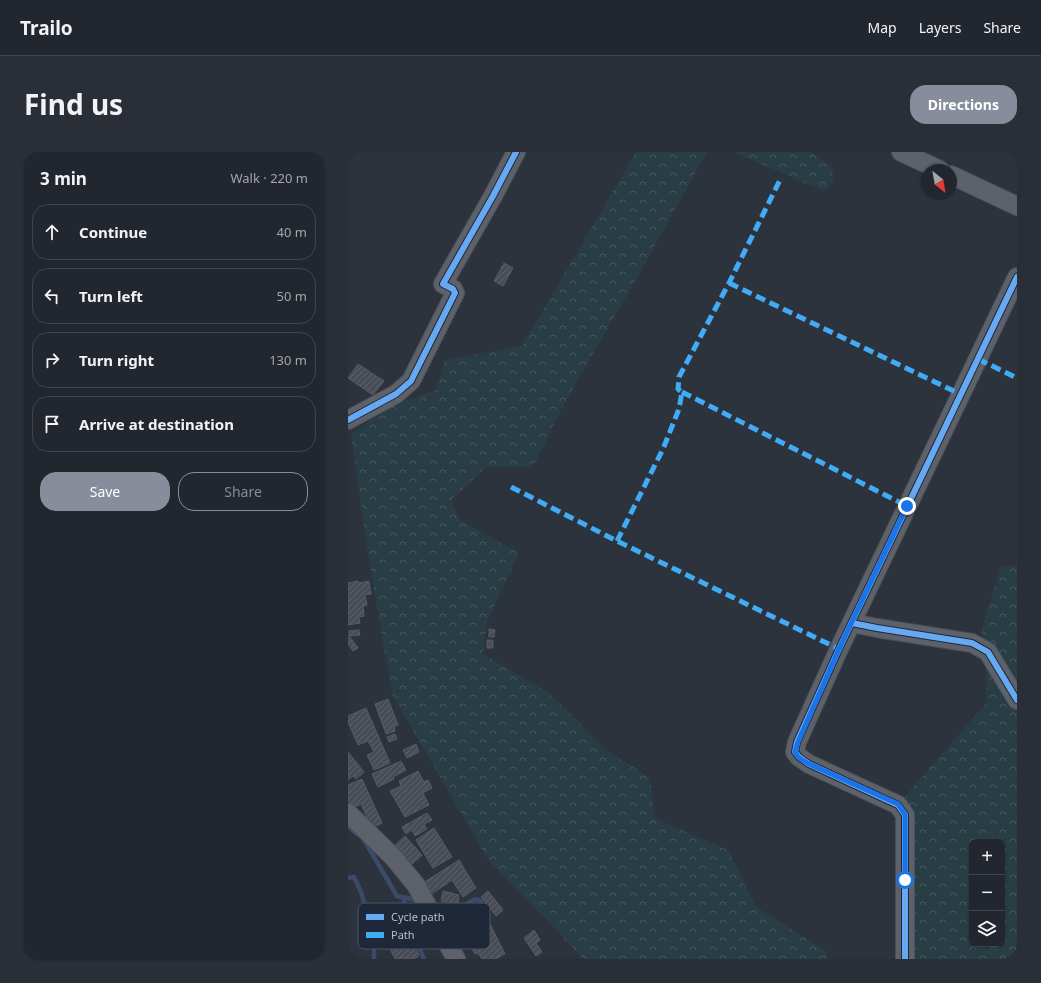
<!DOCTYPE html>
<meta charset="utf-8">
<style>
:root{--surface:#22262e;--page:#2a2e36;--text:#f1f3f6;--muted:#a2a5aa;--line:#3f434a;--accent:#878d9b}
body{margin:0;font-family:"Noto Sans",sans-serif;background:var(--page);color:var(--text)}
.controls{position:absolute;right:12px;bottom:12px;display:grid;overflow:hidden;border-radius:8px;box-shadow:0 1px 3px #0004}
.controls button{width:36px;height:36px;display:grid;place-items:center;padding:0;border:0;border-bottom:1px solid var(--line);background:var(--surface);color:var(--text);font:20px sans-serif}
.compass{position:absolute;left:573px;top:12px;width:36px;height:36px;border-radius:50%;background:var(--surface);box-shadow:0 1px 3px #0004;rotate:149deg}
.stop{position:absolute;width:12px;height:12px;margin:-9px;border:3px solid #1a73e8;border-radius:50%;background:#fff}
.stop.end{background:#1a73e8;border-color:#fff;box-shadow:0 1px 4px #0008}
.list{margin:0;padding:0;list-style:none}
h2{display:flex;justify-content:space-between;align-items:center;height:52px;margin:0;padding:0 16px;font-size:17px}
h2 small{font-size:13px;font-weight:400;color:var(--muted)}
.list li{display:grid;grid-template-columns:26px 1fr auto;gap:12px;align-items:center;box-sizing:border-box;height:56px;margin:0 8px 8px;padding:0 8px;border:1px solid var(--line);border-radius:16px}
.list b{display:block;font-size:15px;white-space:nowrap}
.list em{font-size:13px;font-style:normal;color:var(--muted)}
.actions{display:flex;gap:8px;padding:12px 16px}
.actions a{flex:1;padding:9px 0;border:1px solid var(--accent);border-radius:16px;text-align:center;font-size:14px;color:var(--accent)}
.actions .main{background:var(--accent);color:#fff}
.icon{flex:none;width:22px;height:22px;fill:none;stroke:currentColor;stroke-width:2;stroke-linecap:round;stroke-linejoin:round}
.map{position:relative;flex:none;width:669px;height:807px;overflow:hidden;border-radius:16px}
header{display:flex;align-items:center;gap:24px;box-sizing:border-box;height:56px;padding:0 20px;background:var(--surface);border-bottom:1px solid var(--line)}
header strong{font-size:19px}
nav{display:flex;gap:22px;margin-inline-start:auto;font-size:14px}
.intro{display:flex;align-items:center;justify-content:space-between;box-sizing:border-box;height:96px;padding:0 24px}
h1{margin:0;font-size:28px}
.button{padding:10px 18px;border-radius:16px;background:var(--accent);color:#fff;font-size:14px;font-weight:700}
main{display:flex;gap:24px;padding:0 24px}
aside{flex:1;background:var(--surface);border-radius:16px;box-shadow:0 1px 3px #0004}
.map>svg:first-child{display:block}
</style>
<header>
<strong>Trailo</strong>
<nav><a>Map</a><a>Layers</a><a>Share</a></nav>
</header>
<div class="intro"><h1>Find us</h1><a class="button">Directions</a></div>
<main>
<aside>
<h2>3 min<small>Walk · 220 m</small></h2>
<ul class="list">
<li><svg class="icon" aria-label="ahead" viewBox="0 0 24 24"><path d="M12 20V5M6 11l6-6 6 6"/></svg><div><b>Continue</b></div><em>40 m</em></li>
<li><svg class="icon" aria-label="left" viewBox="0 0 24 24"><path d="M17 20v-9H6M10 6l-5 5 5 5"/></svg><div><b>Turn left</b></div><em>50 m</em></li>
<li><svg class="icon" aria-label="right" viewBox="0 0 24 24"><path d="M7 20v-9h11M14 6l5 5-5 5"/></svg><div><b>Turn right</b></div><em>130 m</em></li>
<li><svg class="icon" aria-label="arrive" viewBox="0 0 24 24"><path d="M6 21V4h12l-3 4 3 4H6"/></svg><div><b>Arrive at destination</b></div></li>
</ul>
<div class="actions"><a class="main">Save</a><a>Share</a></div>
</aside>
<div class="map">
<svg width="669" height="807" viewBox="0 0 669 807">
<defs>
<pattern id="forest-crowns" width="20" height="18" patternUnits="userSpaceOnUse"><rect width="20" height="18" fill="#293e44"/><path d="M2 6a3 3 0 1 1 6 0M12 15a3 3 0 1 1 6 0" fill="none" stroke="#46585e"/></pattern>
<pattern id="building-hatch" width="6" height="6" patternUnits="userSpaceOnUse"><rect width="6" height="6" fill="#474c55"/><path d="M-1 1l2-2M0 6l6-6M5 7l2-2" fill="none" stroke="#5f646c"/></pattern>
</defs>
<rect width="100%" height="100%" fill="#2d333d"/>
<!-- forest -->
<path fill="url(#forest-crowns)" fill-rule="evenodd" d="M288 0H359L294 117 215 254 185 315H138L103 348 112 368 171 401 139 470 135 502 201 541 260 599 302 626 307 666 380 698 408 755 478 799V807H235L202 771 140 708 44 542 21 408 3 283 42 254 88 238 97 208 174 194Z
M386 0H462L483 14 486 29 475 39Z
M669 413V542L634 492V476L653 415Z
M638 502 669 557V807H561L553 649 638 551ZM624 690H654V792H624Z"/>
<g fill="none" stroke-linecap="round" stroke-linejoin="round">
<!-- stream -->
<path stroke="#3a4b69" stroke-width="4.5" d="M0 674 9 682
M16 688 49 744 69 748
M0 726 6 725 13 740 26 785V807
M55 746 69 791 76 807
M119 752 127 747 133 749
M91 758 95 764 107 759"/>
</g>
<!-- building -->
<path fill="url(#building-hatch)" stroke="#555b65" d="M156 111 165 116 155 134 146 129Z
M10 212 36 229 25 243 0 226Z
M10 429 11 431 21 429 23 442 17 443 19 453 15 454 16 464 11 465 12 471 0 473V431Z
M141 477 147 478 146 485H141Z
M11 478 12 483 1 484V479Z
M2 485 10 496 5 499 0 492V486Z
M139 488H145V496H139Z
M40 547 50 573 46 575 47 579 38 582 27 552Z
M18 556 42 611 26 618 19 603 26 600 20 589 10 593 0 570V564Z
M47 582 49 587 41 590 39 585Z
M68 592 71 600 59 606 55 598Z
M0 600 16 620 8 627 5 624 0 628Z
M53 609 58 618 45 625 46 627 30 635 24 622Z
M70 619 76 630 80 628 84 636 75 641 81 653 57 665 42 639 53 634 51 629Z
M14 627 34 671 24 676 13 652 4 656 0 648V633Z
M79 661 84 668 76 672 79 677 67 684 64 678 58 682 54 675Z
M86 676 104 705 85 716 68 688Z
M57 684 74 703 61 715 44 696Z
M111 708 128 736 115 745 104 728 82 743 75 731Z
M95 739 111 743 110 752 93 749Z
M140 739 155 758 148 764 133 745Z
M140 768 157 802 147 807H134L130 801 127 802 122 793 126 791 123 783 127 782 124 777Z
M186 778 192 788 188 791 194 800 188 804 176 786Z
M64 788 71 804 66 807H47L42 797Z"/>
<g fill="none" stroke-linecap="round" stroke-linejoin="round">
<defs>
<path id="minor" d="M553 0 592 18
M603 23 669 54
M0 268 48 242 63 229 107 141 105 137 95 132 145 44 168 0
M504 471 529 476 624 491 640 500 669 548
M0 661 45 705 68 733 108 807
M557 807V663L550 653 461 612 451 605 447 600 449 590 491 497 669 125"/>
</defs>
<!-- minor casing -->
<use href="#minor" stroke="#4a4e55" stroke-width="20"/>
<!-- minor -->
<use href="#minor" stroke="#5d616a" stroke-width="18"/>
<!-- quiet -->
<path stroke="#42abf6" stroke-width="5" stroke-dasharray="10 5" stroke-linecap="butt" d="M381 131 612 242
M630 207 669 226
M334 240 559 354
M163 335 269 389 491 497
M269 389 315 297 331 257 334 240 330 237 331 225 381 131 433 26"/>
<defs>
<path id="cycleway" d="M0 268 48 242 63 229 107 141 105 137 95 132 145 44 168 0
M504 471 529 476 624 491 640 500 669 548
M557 807V663L550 653 461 612 451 605 447 600 449 590 491 497 669 125"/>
</defs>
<!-- cycleway casing -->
<use href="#cycleway" stroke="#1f2839" stroke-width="8"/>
<!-- cycleway -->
<use href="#cycleway" stroke="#66a8f1" stroke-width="6"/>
</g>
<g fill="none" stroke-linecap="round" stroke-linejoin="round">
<!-- route -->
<path stroke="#1a73e8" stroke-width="5" d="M557 728V663L550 652 461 612 450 605 447 600 450 590 491 497 559 354"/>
</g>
<!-- legend -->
<rect x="10" y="751" width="132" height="46" rx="6" fill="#1f2839" stroke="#4d5565" stroke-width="1"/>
<rect x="18" y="762" width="18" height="6" fill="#66a8f1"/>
<rect x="18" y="780" width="18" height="6" fill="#42abf6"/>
<g font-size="11" fill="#b8becd">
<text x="43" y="769">Cycle path</text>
<text x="43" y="787">Path</text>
</g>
</svg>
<div class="controls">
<button>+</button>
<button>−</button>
<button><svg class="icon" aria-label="layers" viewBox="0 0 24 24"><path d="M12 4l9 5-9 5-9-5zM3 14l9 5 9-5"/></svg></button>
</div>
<svg class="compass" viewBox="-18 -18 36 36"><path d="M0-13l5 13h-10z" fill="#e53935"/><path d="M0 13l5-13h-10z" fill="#a2a5aa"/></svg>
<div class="stop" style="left:557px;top:728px"></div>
<div class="stop end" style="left:559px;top:354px"></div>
</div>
</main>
